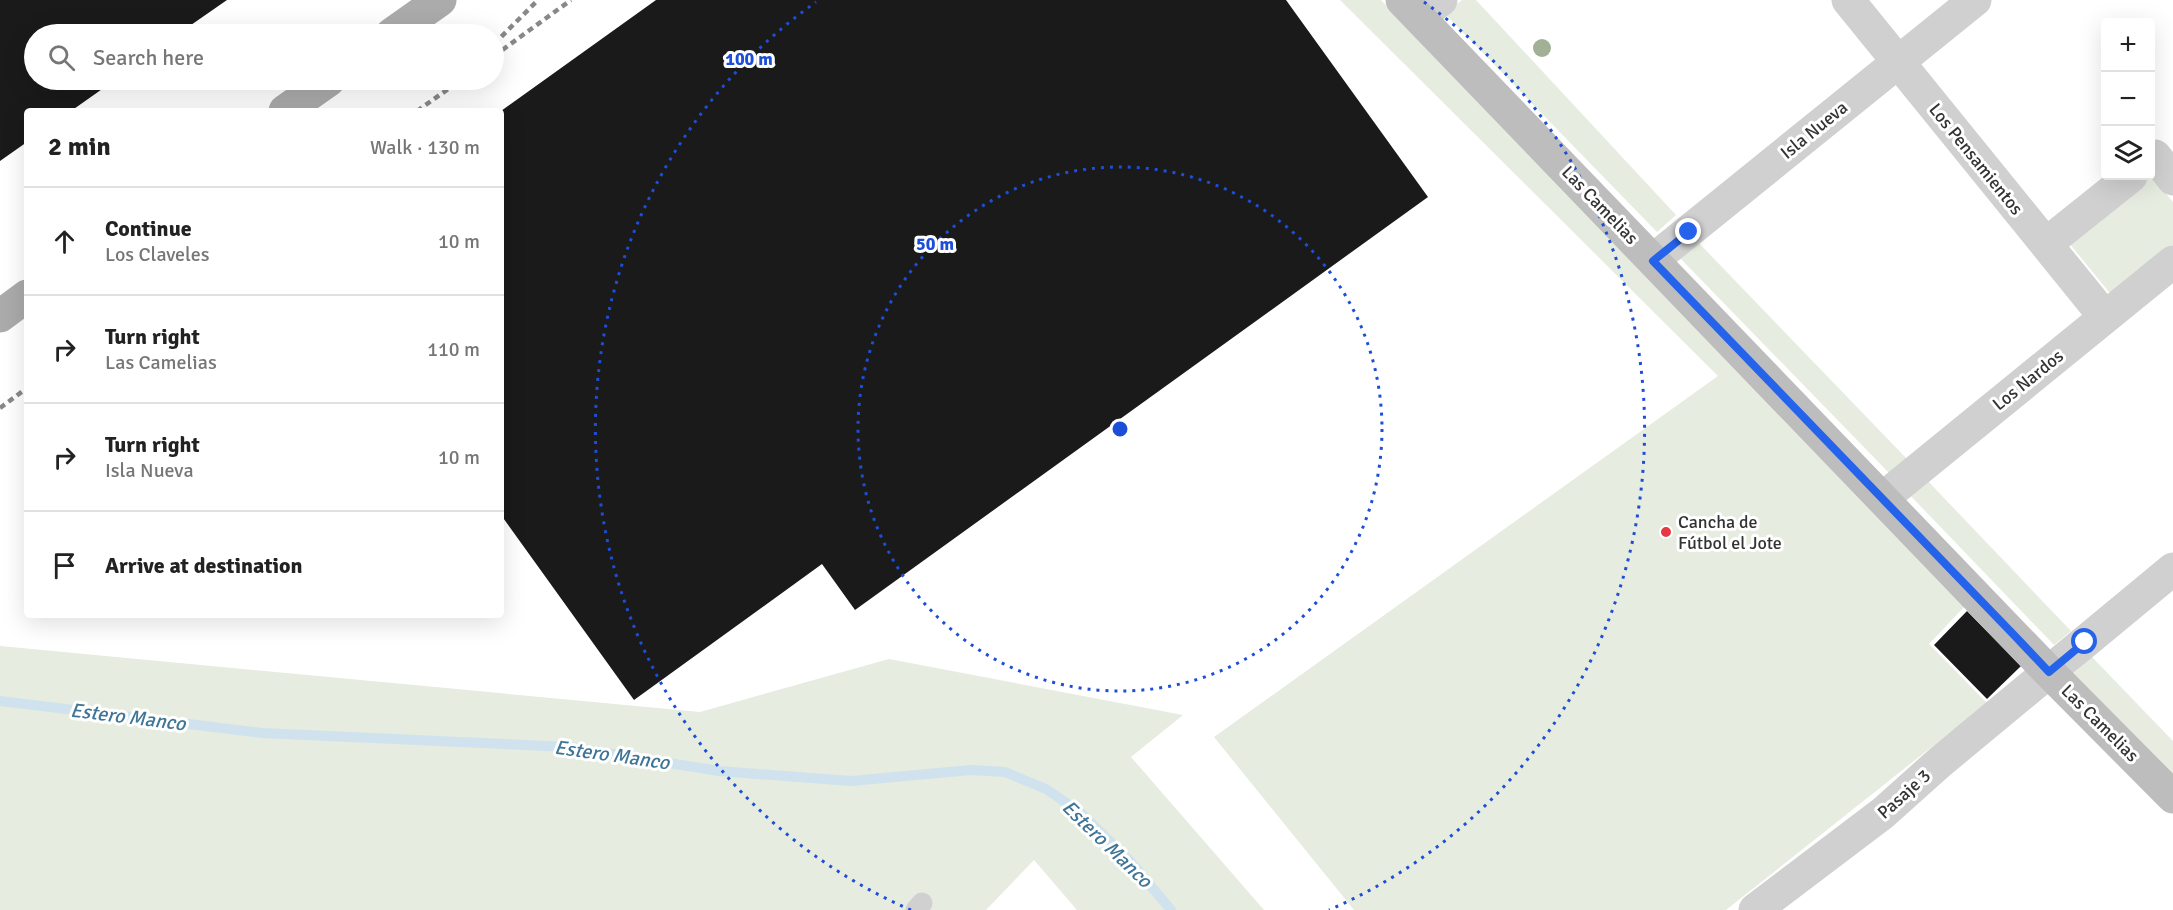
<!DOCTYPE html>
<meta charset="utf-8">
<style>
:root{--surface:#fff;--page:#f2f2f2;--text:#222;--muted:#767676;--line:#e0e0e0}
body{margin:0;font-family:Signika,sans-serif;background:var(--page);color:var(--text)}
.controls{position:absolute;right:18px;top:18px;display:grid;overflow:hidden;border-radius:6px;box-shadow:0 6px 24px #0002}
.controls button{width:54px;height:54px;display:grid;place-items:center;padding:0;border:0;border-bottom:2px solid var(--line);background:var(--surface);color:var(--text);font:30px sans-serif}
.stop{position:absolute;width:18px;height:18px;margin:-14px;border:4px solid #2563eb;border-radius:50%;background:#fff}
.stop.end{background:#2563eb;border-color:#fff;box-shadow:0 2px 6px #0008}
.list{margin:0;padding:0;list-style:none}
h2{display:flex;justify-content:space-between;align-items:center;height:78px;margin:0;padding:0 24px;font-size:26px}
h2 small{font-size:20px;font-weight:400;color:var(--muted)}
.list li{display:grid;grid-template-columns:39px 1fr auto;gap:18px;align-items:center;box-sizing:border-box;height:108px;padding:0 24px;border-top:2px solid var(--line)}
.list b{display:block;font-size:22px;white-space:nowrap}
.list p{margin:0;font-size:20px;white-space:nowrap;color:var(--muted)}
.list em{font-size:20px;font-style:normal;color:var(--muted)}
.icon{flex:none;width:33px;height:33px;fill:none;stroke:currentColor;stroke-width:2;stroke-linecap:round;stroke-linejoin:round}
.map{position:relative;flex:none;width:2173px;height:910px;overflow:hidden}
.search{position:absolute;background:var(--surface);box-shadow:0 6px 24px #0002;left:24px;top:24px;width:480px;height:66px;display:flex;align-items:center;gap:15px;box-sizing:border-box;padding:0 21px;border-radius:33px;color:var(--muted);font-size:22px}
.panel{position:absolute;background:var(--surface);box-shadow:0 6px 24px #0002;left:24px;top:108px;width:480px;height:510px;border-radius:6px}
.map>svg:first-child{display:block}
</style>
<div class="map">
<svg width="2173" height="910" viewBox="0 0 2173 910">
<rect width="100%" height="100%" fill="#fff"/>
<!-- green -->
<path fill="#e6ecdf" d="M1340 0H1381L1966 605 1929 644 1987 703 1726 910H1354L1214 737 1718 376Z
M1462 0H1476L1676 215 1657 232 1445 14Z
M2151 175 2173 202V247L2113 297 2069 243Z
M1695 239 1907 459 1891 475 1677 255Z
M1924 477 2071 631 2054 645 1906 491Z
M0 646 700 712 889 659 1183 715 1131 757 1264 910H1077L1034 860 986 910H0Z
M2092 657 2173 741V777L2072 675Z"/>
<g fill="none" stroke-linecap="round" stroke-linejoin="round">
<!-- stream -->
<path stroke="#cfe2ee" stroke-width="10" d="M0 701 262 733 569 747 719 771 851 781 971 770 1005 772 1046 789 1081 813 1129 860 1171 910"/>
</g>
<!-- building -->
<path fill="#1a1a1a" d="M0 0H227L178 34H34V80H115L71 111H27V142L0 161Z
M656 0H1286L1428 197 855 610 822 564 634 700 501 515V111Z
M1967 611 2021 666 1987 699 1934 645Z"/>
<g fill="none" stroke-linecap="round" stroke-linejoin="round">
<!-- lane -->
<path stroke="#d0d0d0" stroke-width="21" d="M916 910 922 903"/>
<!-- street -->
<path stroke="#d0d0d0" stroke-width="33" d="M1848 0 2105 317
M1419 17 1441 0
M2155 156 2173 179
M2046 244 2131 176
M1653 260 1975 0
M1883 498 2173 262
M1755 910 1883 813 1940 762 2173 569"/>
<!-- secondary -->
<path stroke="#bdbdbd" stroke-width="33" d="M1402 0 2049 672 2173 797"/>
<!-- primary -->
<path stroke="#ababab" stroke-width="33" d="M392 34 440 0
M285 111 329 80
M0 316 27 296"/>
<!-- rail -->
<path stroke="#888" stroke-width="4.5" stroke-dasharray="6 4.5" stroke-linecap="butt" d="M494 44 538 0
M494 56 571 0
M417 111 461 80
M0 408 27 388"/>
</g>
<!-- trees -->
<circle fill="#a2b095" cx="1542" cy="48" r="9"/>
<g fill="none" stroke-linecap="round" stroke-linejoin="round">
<!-- route -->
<path stroke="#2563eb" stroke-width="8" d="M1689 232 1653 261 2013 634 2049 672 2085 642"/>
</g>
<!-- distance rings -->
<g fill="none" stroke="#1d4ed8" stroke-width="3" stroke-dasharray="3 6">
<circle cx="1120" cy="429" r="262"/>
<path d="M911 910A524 524 0 0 1 816 2M1424 2A524 524 0 0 1 1329 910"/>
</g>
<!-- markers -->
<circle fill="#e63946" stroke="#fff" stroke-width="2" cx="1666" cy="532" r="6"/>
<g text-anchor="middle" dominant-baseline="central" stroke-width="6" stroke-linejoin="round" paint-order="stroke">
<!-- street labels -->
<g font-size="18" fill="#333" stroke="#fff">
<text transform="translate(1814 130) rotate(-39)">Isla Nueva</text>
<text transform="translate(1976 159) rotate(51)">Los Pensamientos</text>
<text transform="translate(1600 205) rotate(46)">Las Camelias</text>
<text transform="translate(2028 380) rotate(-39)">Los Nardos</text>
<text transform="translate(2100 723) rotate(45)">Las Camelias</text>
<text transform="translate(1904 794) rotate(-42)">Pasaje 3</text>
</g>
<!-- poi labels -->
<g font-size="18" fill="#333" stroke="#fff" text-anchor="start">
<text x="1678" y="522">Cancha de<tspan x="1678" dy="21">Fútbol el Jote</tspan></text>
</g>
<!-- water labels -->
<g font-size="20" font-style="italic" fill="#3f7597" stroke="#fff">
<text transform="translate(128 717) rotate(7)">Estero Manco</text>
<text transform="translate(612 755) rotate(8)">Estero Manco</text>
<text transform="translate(1107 844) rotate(44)">Estero Manco</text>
</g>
</g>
<circle cx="1120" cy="429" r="9" fill="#1d4ed8" stroke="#fff" stroke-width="3"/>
<g font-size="18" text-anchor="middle" font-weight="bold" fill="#1d4ed8" stroke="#fff" stroke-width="6" stroke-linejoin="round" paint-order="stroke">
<text x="749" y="65">100 m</text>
<text x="935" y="250">50 m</text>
</g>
</svg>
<div class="controls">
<button>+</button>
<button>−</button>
<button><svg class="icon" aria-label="layers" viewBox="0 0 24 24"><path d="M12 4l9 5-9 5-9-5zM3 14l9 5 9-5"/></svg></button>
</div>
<div class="stop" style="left:2085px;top:642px"></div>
<div class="stop end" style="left:1689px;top:232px"></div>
<div class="search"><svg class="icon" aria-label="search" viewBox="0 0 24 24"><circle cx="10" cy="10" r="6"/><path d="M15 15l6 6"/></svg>Search here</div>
<section class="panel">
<h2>2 min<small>Walk · 130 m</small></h2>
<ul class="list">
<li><svg class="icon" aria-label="ahead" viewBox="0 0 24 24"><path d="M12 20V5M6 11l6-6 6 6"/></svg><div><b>Continue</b><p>Los Claveles</p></div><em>10 m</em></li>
<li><svg class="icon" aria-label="right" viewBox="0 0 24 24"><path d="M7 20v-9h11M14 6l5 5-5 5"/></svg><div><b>Turn right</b><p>Las Camelias</p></div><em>110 m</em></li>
<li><svg class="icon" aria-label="right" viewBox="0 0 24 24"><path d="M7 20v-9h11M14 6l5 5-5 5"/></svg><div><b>Turn right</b><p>Isla Nueva</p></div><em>10 m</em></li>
<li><svg class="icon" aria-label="arrive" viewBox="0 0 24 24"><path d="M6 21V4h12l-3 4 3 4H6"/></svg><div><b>Arrive at destination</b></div></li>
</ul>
</section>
</div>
